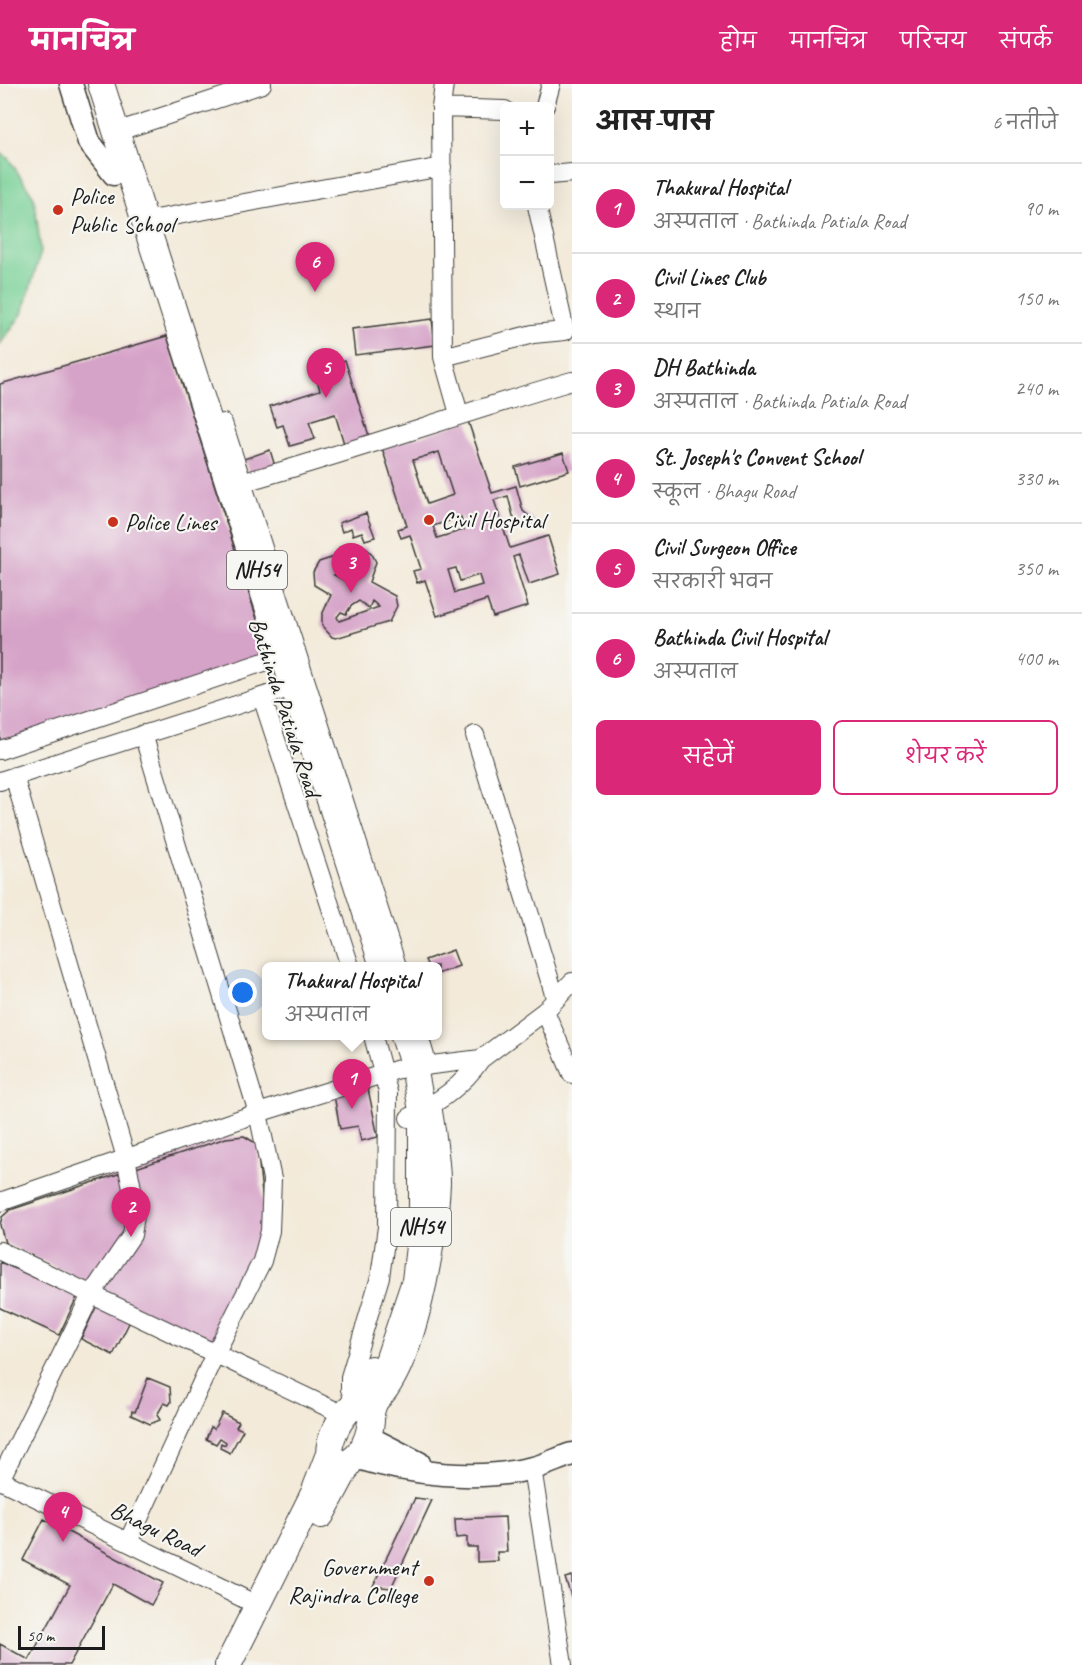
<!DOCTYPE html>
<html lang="hi">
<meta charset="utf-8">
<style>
:root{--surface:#fff;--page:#f6f6f6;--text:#222;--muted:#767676;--line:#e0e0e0;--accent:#db2777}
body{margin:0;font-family:Caveat,"Playpen Sans Deva",sans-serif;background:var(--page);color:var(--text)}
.controls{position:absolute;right:18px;top:18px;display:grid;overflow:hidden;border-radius:9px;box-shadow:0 6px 24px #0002}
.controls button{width:54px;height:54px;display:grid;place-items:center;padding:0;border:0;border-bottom:2px solid var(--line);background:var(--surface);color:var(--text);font:30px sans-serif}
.scale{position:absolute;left:18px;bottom:15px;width:87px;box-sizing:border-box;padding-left:6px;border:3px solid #1c1c1c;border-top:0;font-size:16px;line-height:21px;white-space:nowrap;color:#1c1c1c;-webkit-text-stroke:4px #f6f6f2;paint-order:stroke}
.you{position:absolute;left:243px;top:909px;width:21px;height:21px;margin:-15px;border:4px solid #fff;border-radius:50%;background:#1a73e8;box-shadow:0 0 0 9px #1a73e833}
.badge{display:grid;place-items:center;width:39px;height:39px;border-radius:50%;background:var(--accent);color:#fff;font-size:20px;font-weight:700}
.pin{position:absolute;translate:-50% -50px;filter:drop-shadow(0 2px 3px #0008)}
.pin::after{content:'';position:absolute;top:32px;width:21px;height:18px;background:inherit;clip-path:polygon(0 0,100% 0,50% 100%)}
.popup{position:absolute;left:262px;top:878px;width:180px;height:78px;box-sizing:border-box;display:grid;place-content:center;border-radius:9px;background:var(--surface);filter:drop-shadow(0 2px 4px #0005);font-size:20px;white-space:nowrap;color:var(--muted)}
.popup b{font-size:22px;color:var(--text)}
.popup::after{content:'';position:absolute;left:50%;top:100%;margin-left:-12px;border:12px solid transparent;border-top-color:var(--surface)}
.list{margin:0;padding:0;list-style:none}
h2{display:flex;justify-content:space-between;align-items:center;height:78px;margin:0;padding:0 24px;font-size:26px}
h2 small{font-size:20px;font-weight:400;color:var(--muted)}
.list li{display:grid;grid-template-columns:39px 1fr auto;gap:18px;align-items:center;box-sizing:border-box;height:90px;padding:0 24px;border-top:2px solid var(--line)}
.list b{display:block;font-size:22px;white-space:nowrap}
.list p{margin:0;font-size:20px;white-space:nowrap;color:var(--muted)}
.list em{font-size:20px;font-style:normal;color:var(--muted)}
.actions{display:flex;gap:12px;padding:18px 24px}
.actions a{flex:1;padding:14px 0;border:2px solid var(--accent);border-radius:9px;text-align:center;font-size:21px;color:var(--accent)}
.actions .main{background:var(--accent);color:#fff}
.map{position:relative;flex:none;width:572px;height:1581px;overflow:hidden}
header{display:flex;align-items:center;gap:36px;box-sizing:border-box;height:84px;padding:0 30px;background:var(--accent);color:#fff}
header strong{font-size:28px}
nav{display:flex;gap:33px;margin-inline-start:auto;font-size:21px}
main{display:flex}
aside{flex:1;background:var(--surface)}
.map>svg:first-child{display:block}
</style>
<header>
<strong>मानचित्र</strong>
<nav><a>होम</a><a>मानचित्र</a><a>परिचय</a><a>संपर्क</a></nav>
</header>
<main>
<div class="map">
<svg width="572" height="1581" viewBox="0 0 572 1581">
<rect width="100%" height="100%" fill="#f6f6f2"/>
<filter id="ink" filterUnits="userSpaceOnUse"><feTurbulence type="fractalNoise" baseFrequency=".0167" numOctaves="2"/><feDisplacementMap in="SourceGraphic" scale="12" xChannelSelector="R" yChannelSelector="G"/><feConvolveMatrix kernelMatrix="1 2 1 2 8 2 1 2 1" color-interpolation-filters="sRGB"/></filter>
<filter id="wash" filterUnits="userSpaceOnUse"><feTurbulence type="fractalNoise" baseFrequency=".008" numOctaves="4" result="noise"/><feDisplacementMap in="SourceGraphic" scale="24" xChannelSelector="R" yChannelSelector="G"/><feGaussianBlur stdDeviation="1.35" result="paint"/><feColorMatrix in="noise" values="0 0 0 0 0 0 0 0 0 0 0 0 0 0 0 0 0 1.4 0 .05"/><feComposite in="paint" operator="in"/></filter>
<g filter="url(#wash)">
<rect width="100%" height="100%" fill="#f3ead9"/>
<!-- green -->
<path fill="#78d096" stroke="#4a7659" stroke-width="1.5" d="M0 69 8 74 34 113 41 168 22 230 0 260Z"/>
<g id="blocks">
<!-- building -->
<path fill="#d6a3c8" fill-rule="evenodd" d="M432 235 435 261 355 271 352 245Z
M167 252 270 576 0 664V300Z
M345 276 370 355 345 363 335 330 309 338 315 355 290 362 283 341 277 343 270 322 320 306 314 286Z
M468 337 492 409 516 402 523 427 536 438 531 445 513 432 508 412 494 416 510 464 548 452 560 490 529 500 519 471 513 473 528 522 493 533 487 516 437 532 425 496 417 499 413 487 421 485 410 451 401 454 398 445 407 442 382 364ZM439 368 453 411 427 420 413 376ZM461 433 464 446 437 454 433 442ZM456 484 460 497 479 491 482 501 455 509 448 486Z
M270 366 277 389 251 397 244 375Z
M563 369 569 387 520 402 515 383Z
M366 429 375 453 365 456 362 448 353 451 351 444 342 448 339 439Z
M365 463 372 470 376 478 369 498 395 512 397 522 389 538 336 554 332 553 322 542V531L331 511 314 501 313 488 319 478ZM357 484 349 499 334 491ZM359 517 369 524 372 517 379 523 339 537 337 533 341 528 346 530 351 522Z
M453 866 459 882 437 890V882H428L425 876Z
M367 1000 378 1053 361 1057 358 1042 340 1045 334 1011Z
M244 1052 257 1060 263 1120 262 1147 257 1168 216 1256 210 1259 5 1159 0 1141 2 1133 10 1126 226 1054Z
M0 1178 77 1213 59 1251 0 1224Z
M97 1221 130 1237 113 1271 81 1255Z
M148 1294 170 1303 171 1318 169 1321 164 1319 157 1331 160 1336 150 1340 131 1331 132 1327 135 1328Z
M222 1329 239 1338 236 1343 243 1346 230 1369 220 1364 221 1359 225 1361 226 1358 220 1354 216 1360 206 1355 211 1343 214 1345Z
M415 1414 432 1416 391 1504 373 1502Z
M505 1433 507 1468H497L498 1477 477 1478V1463H467V1453L456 1454 455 1435Z
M44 1435 163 1499 151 1521 113 1500 69 1581H0V1560L29 1576 70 1501 23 1476Z
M572 1492V1515L565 1494Z"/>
</g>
</g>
<g filter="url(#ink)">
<use href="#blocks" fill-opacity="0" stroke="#3c3b38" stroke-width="1.5"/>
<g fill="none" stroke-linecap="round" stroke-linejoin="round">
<defs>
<path id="minor" d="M545 22 551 0
M441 24 444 0
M125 45 262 0
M550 91 572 89
M145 137 442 83
M443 273 441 24 505 26
M459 330 443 273 533 250 565 247 537 122
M223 339 397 882
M233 401C347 370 458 330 572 297
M262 613 350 882
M475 651 555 913
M0 666 270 576
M0 697 280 607
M545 927 572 990
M419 952 428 982
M409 1034C438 1018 462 1003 481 975
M0 1118 258 1029 399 985 481 975 545 927 572 898
M0 1167 344 1331
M355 1318 350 1305V1293L380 1193 387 1143 388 1008 373 952
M377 1320C418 1286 439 1151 441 1099 441 1073 436 1046 432 1021
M532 1384 563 1581
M0 1396 91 1211 132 1151 136 1125 126 1074 14 692
M0 1396 259 1522
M128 1458 215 1270 262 1177 270 1147 272 1095 258 1029 143 650"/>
<path id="major" d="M71 0 89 58 114 90
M368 1353 419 1379
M355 1373C410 1390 477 1398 533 1384 546 1381 559 1374 572 1370"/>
<path id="highway" d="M101 0 383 882
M353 1322 371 1285
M353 1322 363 1324 371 1328C373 1347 361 1382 338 1380L329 1370C329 1354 340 1333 353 1322Z
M371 1328 415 1197 422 1136V1026L414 983 404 952
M321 1431 349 1379
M228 1581 314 1409 329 1370"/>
</defs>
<!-- minor casing -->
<use href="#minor" stroke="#3c3b38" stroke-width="20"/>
<!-- major casing -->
<use href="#major" stroke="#3c3b38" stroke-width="25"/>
<!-- highway casing -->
<use href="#highway" stroke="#3c3b38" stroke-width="28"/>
<!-- minor -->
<use href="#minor" stroke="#fff" stroke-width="18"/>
<!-- major -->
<use href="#major" stroke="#fff" stroke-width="22"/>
<!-- highway -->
<use href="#highway" stroke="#fff" stroke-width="26"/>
</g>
</g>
<!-- markers -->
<g fill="#c8321e" stroke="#f6f6f2" stroke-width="2">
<circle cx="58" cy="126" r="6"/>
<circle cx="429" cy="436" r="6"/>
<circle cx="113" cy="438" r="6"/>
<circle cx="429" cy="1497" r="6"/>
</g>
<g text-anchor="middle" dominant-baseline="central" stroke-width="4.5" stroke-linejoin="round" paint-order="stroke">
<!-- shield labels -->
<g fill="#f6f6f2" stroke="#5d5d5c" stroke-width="1.5">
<rect x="227" y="467" width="60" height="38" rx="4.5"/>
<rect x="391" y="1124" width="60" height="38" rx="4.5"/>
</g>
<g font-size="22" font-weight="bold" fill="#1c1c1c">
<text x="257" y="486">NH54</text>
<text x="421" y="1143">NH54</text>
</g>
<!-- poi labels -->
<g font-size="24" fill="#1c1c1c" stroke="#f6f6f2" text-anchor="start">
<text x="70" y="112">Police<tspan x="70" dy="28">Public School</tspan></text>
<text x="441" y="436">Civil Hospital</text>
<text x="125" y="438">Police Lines</text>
<text x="417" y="1483" text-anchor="end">Government<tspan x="417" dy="28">Rajindra College</tspan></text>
</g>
<!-- street labels -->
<g font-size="24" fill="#1c1c1c" stroke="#f6f6f2">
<text transform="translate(285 623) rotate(72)">Bathinda Patiala Road</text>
<text transform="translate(156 1445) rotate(26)">Bhagu Road</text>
</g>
</g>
</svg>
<div class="controls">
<button>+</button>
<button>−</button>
</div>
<div class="scale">50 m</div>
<div class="you"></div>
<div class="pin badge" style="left:352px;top:1025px">1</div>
<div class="popup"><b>Thakural Hospital</b>अस्पताल</div>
<div class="pin badge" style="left:131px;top:1153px">2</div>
<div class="pin badge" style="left:351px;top:509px">3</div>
<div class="pin badge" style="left:63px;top:1458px">4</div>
<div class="pin badge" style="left:326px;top:314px">5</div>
<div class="pin badge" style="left:315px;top:208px">6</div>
</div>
<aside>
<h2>आस-पास<small>6 नतीजे</small></h2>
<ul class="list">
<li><span class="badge">1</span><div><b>Thakural Hospital</b><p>अस्पताल · Bathinda Patiala Road</p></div><em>90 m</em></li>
<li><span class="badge">2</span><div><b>Civil Lines Club</b><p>स्थान</p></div><em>150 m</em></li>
<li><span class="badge">3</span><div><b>DH Bathinda</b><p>अस्पताल · Bathinda Patiala Road</p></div><em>240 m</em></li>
<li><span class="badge">4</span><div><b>St. Joseph's Convent School</b><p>स्कूल · Bhagu Road</p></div><em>330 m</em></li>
<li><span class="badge">5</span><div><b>Civil Surgeon Office</b><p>सरकारी भवन</p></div><em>350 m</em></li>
<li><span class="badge">6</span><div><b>Bathinda Civil Hospital</b><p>अस्पताल</p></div><em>400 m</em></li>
</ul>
<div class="actions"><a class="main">सहेजें</a><a>शेयर करें</a></div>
</aside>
</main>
